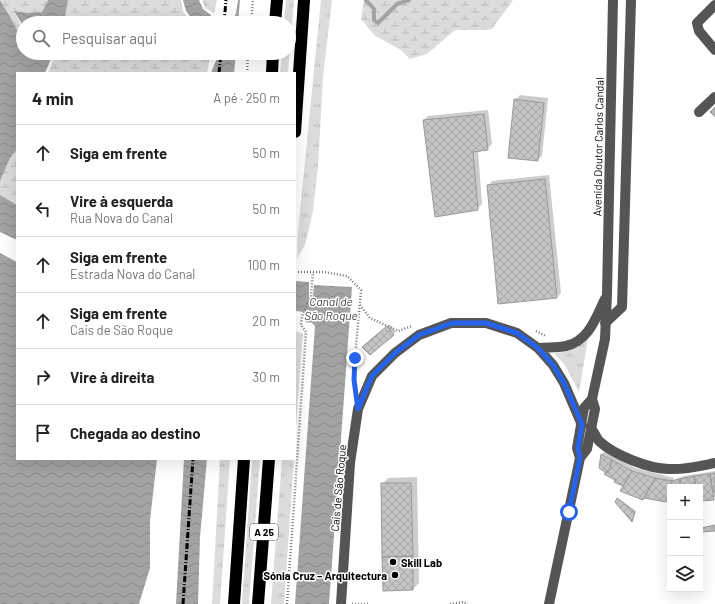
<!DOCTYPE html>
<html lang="pt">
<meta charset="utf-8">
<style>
:root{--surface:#fff;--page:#f2f2f2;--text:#222;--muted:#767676;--line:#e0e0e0}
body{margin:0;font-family:Barlow,sans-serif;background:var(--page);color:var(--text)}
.controls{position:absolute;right:12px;bottom:12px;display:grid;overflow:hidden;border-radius:0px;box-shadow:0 4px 16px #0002}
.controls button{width:36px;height:36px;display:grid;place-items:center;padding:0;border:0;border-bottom:1px solid var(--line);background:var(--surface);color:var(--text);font:20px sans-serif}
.stop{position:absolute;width:12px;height:12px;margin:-9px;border:3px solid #2563eb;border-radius:50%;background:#fff}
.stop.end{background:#2563eb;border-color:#fff;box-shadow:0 1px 4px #0008}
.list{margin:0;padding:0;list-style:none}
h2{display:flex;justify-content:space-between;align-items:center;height:52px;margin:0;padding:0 16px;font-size:17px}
h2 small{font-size:13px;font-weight:400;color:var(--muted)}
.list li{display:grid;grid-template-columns:26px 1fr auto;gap:12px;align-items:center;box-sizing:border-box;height:56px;padding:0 16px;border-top:1px solid var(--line)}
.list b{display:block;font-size:15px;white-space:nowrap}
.list p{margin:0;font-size:13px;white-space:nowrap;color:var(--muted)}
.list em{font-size:13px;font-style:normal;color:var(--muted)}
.icon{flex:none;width:22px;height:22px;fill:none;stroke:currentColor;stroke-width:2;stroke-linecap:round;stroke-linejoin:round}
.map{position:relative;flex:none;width:715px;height:604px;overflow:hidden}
.search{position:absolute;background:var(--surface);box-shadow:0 4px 16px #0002;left:16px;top:16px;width:280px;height:44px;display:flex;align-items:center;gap:10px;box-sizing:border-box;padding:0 14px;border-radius:22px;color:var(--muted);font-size:15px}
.panel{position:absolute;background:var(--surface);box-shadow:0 4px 16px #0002;left:16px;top:72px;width:280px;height:388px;border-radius:0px}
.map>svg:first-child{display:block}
</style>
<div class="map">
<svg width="715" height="604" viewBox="0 0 715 604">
<defs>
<pattern id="grass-tufts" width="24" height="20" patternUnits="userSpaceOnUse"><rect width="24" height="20" fill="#dcdcdc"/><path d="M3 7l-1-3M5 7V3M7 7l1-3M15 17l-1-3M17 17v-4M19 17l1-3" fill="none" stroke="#bbb"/></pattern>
<pattern id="wetland-marsh" width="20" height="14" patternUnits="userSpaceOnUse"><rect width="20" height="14" fill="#dcdcdc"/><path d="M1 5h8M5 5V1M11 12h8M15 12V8" fill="none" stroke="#bbb"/></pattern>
<pattern id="water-waves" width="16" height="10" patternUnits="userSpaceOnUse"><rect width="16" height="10" fill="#a3a3a3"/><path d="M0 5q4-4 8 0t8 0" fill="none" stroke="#8b8b8b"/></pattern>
<pattern id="building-cross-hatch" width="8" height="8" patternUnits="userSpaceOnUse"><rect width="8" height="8" fill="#c4c4c4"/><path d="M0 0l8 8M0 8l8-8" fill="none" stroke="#a7a7a7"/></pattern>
</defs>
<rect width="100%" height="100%" fill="#fff"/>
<!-- grass -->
<path fill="url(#grass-tufts)" d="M286 0H294L288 73H280L282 53H289V23H284Z
M321 0H332L323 77 318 167 313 211 305 245 299 255 298 258H297L298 231Z
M295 331 303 334 295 439Z
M588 339 579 392 565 365 554 353C568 353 578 348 588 339Z
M220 459H230L220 604H212Z
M252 459H260L249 604H242Z
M282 459H294L284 604H271Z"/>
<!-- wetland -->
<path fill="url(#wetland-marsh)" d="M0 0H48L42 12 30 13 14 11 23 30V47L16 27Z
M68 0H181L183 12 192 23H64Z
M202 0H217L214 13 205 8Z
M364 0H513L492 29 484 30H455L427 54 410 59 401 50 374 35 361 19Z
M53 53H211L207 73H48L53 60Z
M17 149V205L0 195V181L10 158Z"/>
<!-- water -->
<path fill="url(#water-waves)" d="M0 0C9 16 23 34 23 53H51V59L45 73H17V149L10 158 0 181Z
M48 0H68L64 23H23V26L14 11 30 13 42 12Z
M183 0H199L203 9 211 15V23H195L186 11Z
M238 0H240L238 23H232L236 13Z
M219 53H236L234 73H211Z
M0 195 17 205V240L0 232Z
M0 253 17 262V459H157L150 520V568L139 604H0Z
M295 281 309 282V298H313L314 285 352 287 329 604H295L315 326 311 322 312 311 306 310V312L295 311Z
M184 459H207L200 537 198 604H176Z"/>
<!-- shadow -->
<path fill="#0003" d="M520 95 548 98 542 156 537 160 515 100Z
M488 110 492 144 487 149 478 150 482 204 477 209 424 120 428 116Z
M549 175 561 293 557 297 488 186 492 181Z
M390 324 396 332 393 334 366 344Z
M604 451 635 468 674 478 673 480 684 476 715 471V497L713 499 700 500V487H697L696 484 681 487H670L669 498 666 501 624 486 600 468 602 454Z
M417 477 419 583 413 589 382 484 388 478Z
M618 498 636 511 633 519 617 499Z"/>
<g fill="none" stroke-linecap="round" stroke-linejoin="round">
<!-- stream -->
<path stroke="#a3a3a3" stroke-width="4" d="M366 0 374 9V20L378 23 397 4 409 0"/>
</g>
<!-- building -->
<path fill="url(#building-cross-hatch)" stroke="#999" d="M514 99 544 103 538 161 508 158Z
M715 107V117L710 112Z
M484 114 488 150 473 152 478 210 435 217 423 120Z
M545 179 557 298 498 304 487 185Z
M307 316H311V322H306Z
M387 326 394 335 370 355 362 347Z
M601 454 612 460 610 468 606 473 599 468Z
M612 460 632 471 623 486 614 482 615 480 604 474 610 468Z
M632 471 655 478 643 500 620 491Z
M715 473V492H713L710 474Z
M710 474 714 500 700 501V487H696L694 476Z
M694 476 695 485 680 487V479Z
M655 478 672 481 666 502 644 498Z
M680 479V487H670L672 481Z
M381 483H411L413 556 382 557Z
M617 498 635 512 632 522 615 502Z
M715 525V531L702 532 701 528Z
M413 556V590L383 591 382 557Z"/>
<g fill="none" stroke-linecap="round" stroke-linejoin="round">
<!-- path -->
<path stroke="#777" stroke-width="2.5" stroke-dasharray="1 2" stroke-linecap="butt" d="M251 23 253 0
M247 73 248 53
M295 272H324L347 276 361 290 355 358V387
M360 305 370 318 398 331 412 326
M536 331 546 336
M287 604 306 332 301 325 302 316 311 297 313 272
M352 604H368
M450 604 463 602 468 604"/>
<!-- minor -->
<path stroke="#555" stroke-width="10" d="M715 5 697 23 699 31 715 50
M699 112 715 97
M605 323 622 307 631 0
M538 348C547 347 557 348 566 346 589 341 596 317 605 299
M591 428C594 432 596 437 599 441 614 455 649 469 669 469 684 470 700 466 715 463
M580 458 577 448 584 408 592 399
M341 604 350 463 358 409 372 376 395 353 419 335 451 323H486L517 333 538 348 553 365 564 383 582 425
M549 604 580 458 587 449 595 409 592 399 605 339 607 294 613 0"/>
<!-- highway -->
<path stroke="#000" stroke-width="12" d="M275 23 277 0
M272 73 273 53
M295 132 304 0
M234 604 244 459
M258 604 269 459"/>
<!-- rail -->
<path stroke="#000" stroke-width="3" stroke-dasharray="6 2 1 2" stroke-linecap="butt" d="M224 23 226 0
M219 73 221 53
M183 604 193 459"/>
</g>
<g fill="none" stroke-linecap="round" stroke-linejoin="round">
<!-- route -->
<path stroke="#2563eb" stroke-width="5" d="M355 358 354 380 358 409 372 376 395 353 419 335 452 323H486L517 333 538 348 553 365 564 383 582 424 578 448 580 458 569 512"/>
</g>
<!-- markers -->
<g fill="#000" stroke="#fff" stroke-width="1.5">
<circle cx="393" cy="562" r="4"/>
<circle cx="395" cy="575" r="4"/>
</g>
<g text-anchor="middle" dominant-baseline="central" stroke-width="3" stroke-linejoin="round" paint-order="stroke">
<!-- shield labels -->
<rect fill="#fff" stroke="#4c4c4c" stroke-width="1" x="250" y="524" width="28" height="16" rx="3"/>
<g font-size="10" font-weight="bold" fill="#000">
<text x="264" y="532">A 25</text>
</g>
<!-- street labels -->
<g font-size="11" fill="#000" stroke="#fff">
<text transform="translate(598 147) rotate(-89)">Avenida Doutor Carlos Candal</text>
<text transform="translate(338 488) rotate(-85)">Cais de São Roque</text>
</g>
<!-- poi labels -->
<g font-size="11" font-weight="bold" fill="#000" stroke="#fff" text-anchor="start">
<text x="401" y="562">Skill Lab</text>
<text x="387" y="575" text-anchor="end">Sónia Cruz – Arquitectura</text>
</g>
<!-- water labels -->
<g font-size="12" font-style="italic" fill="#444" stroke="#fff">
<text x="331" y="301">Canal de<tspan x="331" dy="14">São Roque</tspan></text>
</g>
</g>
</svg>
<div class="controls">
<button>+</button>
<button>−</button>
<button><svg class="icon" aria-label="layers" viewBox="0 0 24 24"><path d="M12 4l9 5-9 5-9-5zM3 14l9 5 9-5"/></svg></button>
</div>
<div class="stop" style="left:569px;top:512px"></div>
<div class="stop end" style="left:355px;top:358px"></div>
<div class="search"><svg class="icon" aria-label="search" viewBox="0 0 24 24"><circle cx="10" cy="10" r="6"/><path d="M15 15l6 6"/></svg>Pesquisar aqui</div>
<section class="panel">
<h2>4 min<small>A pé · 250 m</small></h2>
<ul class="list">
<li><svg class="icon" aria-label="ahead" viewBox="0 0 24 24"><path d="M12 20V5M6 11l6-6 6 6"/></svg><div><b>Siga em frente</b></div><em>50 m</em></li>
<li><svg class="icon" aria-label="left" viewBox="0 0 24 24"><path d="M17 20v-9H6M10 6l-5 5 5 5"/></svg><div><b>Vire à esquerda</b><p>Rua Nova do Canal</p></div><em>50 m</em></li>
<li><svg class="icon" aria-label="ahead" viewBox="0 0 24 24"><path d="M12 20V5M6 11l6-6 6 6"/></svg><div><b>Siga em frente</b><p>Estrada Nova do Canal</p></div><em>100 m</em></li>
<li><svg class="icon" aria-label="ahead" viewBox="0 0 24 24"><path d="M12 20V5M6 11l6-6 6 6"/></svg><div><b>Siga em frente</b><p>Cais de São Roque</p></div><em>20 m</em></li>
<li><svg class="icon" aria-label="right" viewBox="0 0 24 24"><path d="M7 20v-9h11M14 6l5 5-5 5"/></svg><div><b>Vire à direita</b></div><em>30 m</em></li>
<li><svg class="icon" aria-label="arrive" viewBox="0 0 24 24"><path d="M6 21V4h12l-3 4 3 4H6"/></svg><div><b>Chegada ao destino</b></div></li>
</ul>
</section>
</div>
